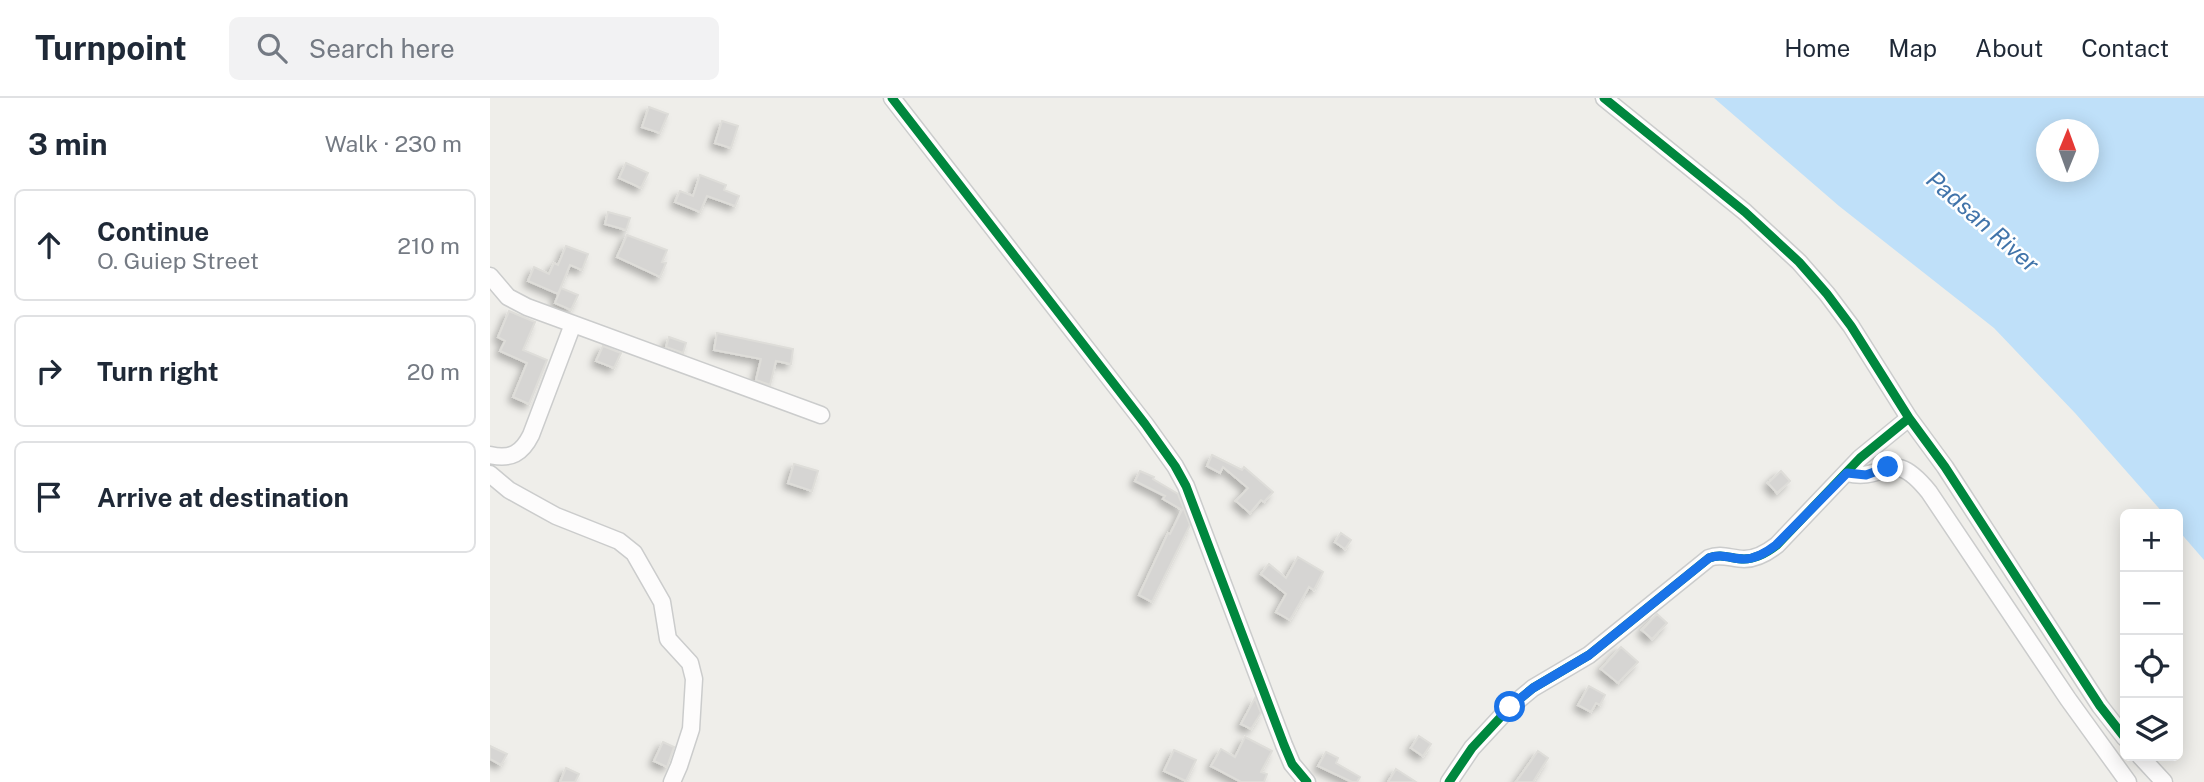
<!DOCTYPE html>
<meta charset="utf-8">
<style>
:root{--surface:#fff;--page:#f2f2f3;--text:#1f2937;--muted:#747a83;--line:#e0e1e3}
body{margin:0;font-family:"Public Sans",sans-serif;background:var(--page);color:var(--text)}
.controls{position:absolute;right:21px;bottom:21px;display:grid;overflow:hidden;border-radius:10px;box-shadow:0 4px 18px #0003}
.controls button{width:63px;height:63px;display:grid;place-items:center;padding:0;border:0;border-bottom:2px solid var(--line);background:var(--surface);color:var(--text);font:35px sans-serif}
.compass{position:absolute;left:1546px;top:21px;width:63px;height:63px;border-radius:50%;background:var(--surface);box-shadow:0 4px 18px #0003;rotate:1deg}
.stop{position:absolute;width:21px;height:21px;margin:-16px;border:5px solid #1a73e8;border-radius:50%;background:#fff}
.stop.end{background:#1a73e8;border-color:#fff;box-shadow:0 2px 7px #0008}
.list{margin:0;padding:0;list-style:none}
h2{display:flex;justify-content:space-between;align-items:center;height:91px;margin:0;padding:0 28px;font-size:30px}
h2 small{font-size:23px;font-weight:400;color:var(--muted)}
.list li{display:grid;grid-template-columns:46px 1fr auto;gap:21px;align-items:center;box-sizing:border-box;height:112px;margin:0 14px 14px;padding:0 14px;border:2px solid var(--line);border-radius:10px}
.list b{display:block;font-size:26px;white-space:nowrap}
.list p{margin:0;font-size:23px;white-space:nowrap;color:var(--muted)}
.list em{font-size:23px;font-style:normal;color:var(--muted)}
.icon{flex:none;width:38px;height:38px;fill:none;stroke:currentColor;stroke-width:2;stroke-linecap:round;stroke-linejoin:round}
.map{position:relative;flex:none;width:1714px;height:684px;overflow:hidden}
header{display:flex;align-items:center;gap:42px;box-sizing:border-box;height:98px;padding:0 35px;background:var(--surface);border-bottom:2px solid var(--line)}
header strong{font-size:33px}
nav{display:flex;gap:38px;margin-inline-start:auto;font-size:24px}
.search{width:490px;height:63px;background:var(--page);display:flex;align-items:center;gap:18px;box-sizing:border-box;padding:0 24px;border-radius:10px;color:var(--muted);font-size:26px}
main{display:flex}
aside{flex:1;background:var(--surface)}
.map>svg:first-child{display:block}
</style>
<header>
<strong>Turnpoint</strong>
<div class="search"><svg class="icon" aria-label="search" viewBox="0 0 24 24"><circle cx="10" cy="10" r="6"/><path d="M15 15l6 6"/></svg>Search here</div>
<nav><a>Home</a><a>Map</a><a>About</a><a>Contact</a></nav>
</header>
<main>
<aside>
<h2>3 min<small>Walk · 230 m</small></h2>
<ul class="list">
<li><svg class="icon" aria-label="ahead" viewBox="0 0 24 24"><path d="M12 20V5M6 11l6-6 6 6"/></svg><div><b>Continue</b><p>O. Guiep Street</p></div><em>210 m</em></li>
<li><svg class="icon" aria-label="right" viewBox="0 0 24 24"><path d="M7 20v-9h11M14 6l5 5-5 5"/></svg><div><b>Turn right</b></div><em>20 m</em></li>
<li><svg class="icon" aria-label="arrive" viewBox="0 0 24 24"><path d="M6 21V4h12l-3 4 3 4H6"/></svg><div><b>Arrive at destination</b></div></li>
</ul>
</aside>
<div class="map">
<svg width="1714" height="684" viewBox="0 0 1714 684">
<defs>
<filter id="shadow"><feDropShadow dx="-4.5" dy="4.5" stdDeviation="3.5" flood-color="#0004"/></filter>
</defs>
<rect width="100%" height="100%" fill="#efeeea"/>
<!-- water -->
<path fill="#bfe0f9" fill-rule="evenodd" d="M1224 0H1714V462L1688 432V416H1674L1585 315 1504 230 1349 108ZM1556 32H1598V74H1556Z"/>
<!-- building -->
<path fill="#d6d5d3" stroke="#deddd9" stroke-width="2" filter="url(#shadow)" d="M159 9 178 16 170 35 152 29Z
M232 23 248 28 241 50 225 45Z
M136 65 158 75 151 90 129 80Z
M210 77 236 87 234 92 249 98 245 108 217 98 210 114 185 104 190 93 203 98Z
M118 114 140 120 136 132 115 126Z
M137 137 177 152 172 164 176 165 170 179 127 159Z
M76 148 98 156 92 172 80 167 68 196 38 183 44 169 59 176 64 165 68 167Z
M71 190 88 197 81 212 65 205Z
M19 213 45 224 33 252 57 262 39 306 23 299 37 265 10 253 15 243 8 239Z
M227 235 303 251 301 266 286 263 280 287 266 282 271 261 224 252Z
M179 239 196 245 193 255 176 249Z
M113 248 131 255 124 270 106 263Z
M722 357 752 372 754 369 783 394 774 404 771 402 760 415 746 403 758 390 733 369 730 375 717 368Z
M304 366 328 373 322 393 298 385Z
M650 373 664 379 663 381 688 396 700 427 662 504 649 497 678 435 680 436 692 412 673 401 675 398 645 383Z
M1291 373 1300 383 1287 395 1278 385Z
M851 435 861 442 855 451 845 444Z
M808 459 833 474 824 492 819 489 800 522 786 514 796 496 771 476 779 466 796 480Z
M1167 516 1177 525 1162 541 1152 532Z
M1131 549 1148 564 1128 585 1111 571Z
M1099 588 1115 597 1110 607 1106 605 1101 614 1088 607Z
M765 600 771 615 761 631 751 626Z
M929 638 941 646 933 658 921 650Z
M755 639 782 653 771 674 777 676 774 684H751L721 668 731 651 745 659Z
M173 644 184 649 177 669 164 663Z
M0 648 17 656 11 667 0 661Z
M684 652 706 662 696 683 674 673Z
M1048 653 1058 660 1043 684H1026Z
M836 654 848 660 846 665 870 679 867 684H862L828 668Z
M76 670 89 676 85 684H70Z
M906 671 926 684H898Z"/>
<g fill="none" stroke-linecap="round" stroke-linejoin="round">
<defs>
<path id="minor" d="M402 0 655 326 685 368 696 388 794 647 802 666 817 684
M1114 0 1255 114 1309 164 1337 196 1361 228 1419 320 1455 369 1610 608 1635 640
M0 178 18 199 37 209 331 317
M0 357C21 362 32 355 41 337L83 226
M1357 375C1397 385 1400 346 1439 394L1578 601 1638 684
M0 376 19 392 66 418 129 443 144 455 172 504 178 541 200 565 204 581 201 631 189 668 182 684
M1650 658 1674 684
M959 684 982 650 1020 609 1043 590 1099 557 1219 460C1231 455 1242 461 1254 461 1266 461 1278 454 1287 447L1370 360 1419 320"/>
</defs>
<!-- minor casing -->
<use href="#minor" stroke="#cbcccc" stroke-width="19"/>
<!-- minor -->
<use href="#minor" stroke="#fdfcfc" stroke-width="16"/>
<defs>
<path id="cycleway" d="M402 0 655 326 685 368 696 388 794 647 802 666 817 684
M1114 0 1255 114 1309 164 1337 196 1361 228 1419 320 1455 369 1610 608 1635 640
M959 684 982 650 1020 609 1043 590 1099 557 1219 460C1231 455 1242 461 1254 461 1266 461 1278 454 1287 447L1370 360 1419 320"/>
</defs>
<!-- cycleway casing -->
<use href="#cycleway" stroke="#fff" stroke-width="13"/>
<!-- cycleway -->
<use href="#cycleway" stroke="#00873e" stroke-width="9"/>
</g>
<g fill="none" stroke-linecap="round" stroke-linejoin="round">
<!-- route -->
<path stroke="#1a73e8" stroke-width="9" d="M1020 609 1043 590 1099 557 1219 460C1231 455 1242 461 1254 461 1266 461 1277 454 1286 447L1357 375 1376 377 1398 369"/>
</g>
<g text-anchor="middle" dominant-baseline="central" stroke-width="5" stroke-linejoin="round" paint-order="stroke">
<!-- water labels -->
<g font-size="24" font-style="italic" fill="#4174aa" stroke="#fff">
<text transform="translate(1493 123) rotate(41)">Padsan River</text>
</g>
</g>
</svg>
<div class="controls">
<button>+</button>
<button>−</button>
<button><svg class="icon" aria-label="locate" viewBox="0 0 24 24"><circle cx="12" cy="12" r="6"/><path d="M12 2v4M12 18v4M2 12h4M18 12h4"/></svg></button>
<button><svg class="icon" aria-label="layers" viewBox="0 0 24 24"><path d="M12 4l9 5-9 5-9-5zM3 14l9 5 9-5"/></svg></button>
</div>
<svg class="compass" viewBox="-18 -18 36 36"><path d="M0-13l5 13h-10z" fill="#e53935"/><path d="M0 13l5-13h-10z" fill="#747a83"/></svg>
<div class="stop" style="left:1020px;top:609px"></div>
<div class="stop end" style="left:1398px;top:369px"></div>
</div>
</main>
